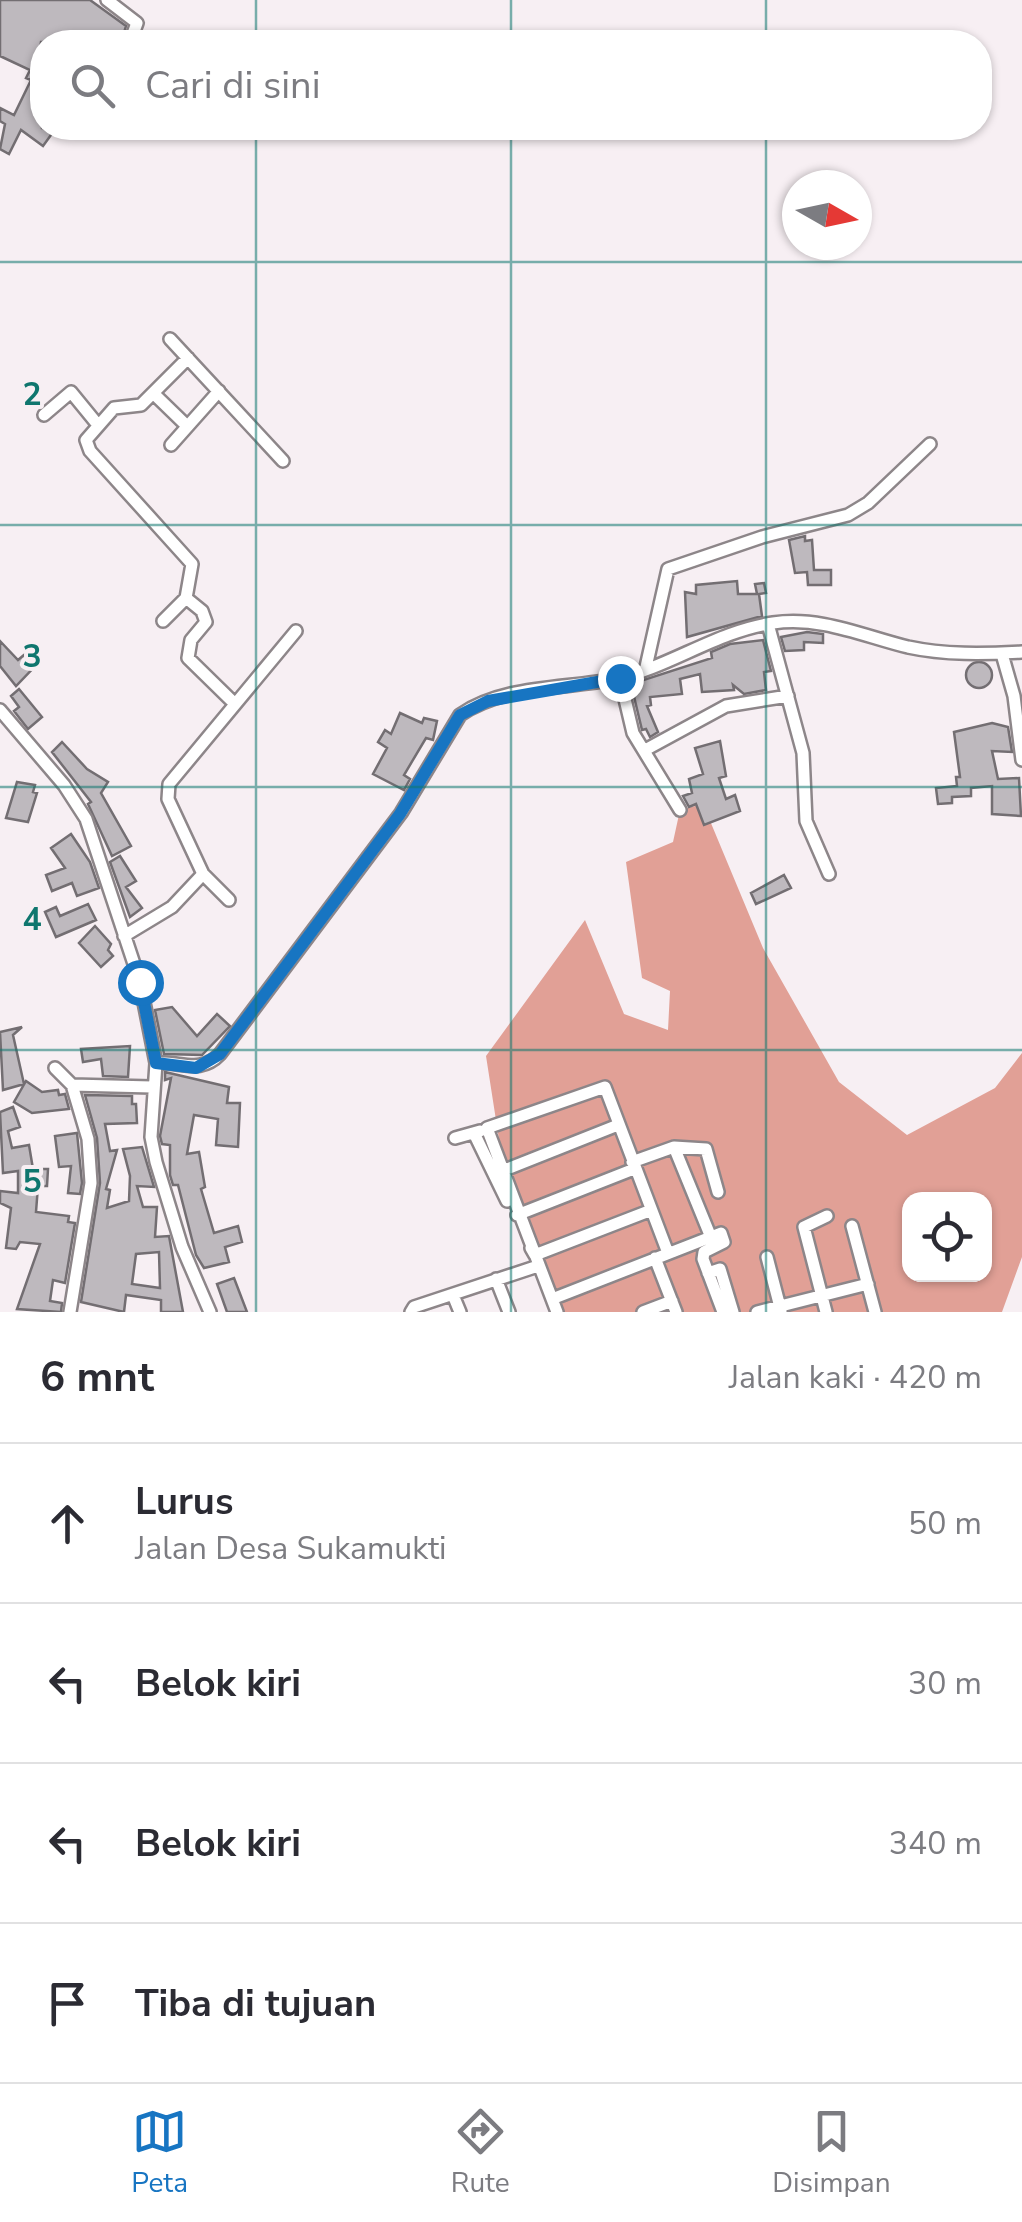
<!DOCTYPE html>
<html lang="id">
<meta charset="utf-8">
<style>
:root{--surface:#fff;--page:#f7f7f7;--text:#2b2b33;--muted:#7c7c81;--line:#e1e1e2;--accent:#1775c2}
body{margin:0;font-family:"Nunito Sans",sans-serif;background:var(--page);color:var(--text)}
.controls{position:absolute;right:30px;bottom:30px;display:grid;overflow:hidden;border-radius:20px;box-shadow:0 2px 8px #0004}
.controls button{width:90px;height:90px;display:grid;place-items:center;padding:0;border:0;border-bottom:2px solid var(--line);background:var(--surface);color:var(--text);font:50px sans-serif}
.compass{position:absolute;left:782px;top:170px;width:90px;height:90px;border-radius:50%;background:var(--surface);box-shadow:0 2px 8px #0004;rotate:99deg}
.stop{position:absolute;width:30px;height:30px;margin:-22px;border:8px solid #1775c2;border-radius:50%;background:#fff}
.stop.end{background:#1775c2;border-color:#fff;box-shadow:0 2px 10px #0008}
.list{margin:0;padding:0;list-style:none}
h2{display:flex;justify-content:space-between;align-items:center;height:130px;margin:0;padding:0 40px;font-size:42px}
h2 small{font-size:32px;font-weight:400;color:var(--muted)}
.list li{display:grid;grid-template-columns:65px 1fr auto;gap:30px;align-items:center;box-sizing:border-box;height:160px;padding:0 40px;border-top:2px solid var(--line)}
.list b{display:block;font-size:38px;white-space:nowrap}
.list p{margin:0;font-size:32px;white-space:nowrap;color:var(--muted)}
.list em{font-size:32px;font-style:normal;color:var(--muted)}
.icon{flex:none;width:55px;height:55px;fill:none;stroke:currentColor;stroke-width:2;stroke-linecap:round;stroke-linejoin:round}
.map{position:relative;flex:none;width:1022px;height:1312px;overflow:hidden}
.search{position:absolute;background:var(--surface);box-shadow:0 2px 8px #0004;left:30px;right:30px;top:30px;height:110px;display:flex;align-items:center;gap:25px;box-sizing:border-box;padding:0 35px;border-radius:40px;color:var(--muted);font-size:38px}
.sheet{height:770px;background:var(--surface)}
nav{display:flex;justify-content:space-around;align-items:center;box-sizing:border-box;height:140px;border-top:2px solid var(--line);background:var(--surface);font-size:28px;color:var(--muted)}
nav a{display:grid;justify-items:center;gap:5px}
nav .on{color:var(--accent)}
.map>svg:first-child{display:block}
</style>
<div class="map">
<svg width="1022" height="1312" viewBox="0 0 1022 1312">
<rect width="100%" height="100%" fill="#f7eff3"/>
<!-- forest -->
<path fill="#e1a096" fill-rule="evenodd" d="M703 804 763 948 839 1082 907 1135 995 1088 1022 1053V1257L1002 1312H558L510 1210 486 1056 585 920 624 1014 668 1030 670 991 642 978 626 862 673 842 680 810ZM910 1200H984V1274H910Z"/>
<!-- building -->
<path fill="#beb9be" stroke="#736e72" stroke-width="2.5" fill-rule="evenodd" d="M0 0H90L126 26 121 42H41L38 63 42 67V128H56L43 146 21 130 9 154 0 149 5 124 0 121V108L14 115 31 80 26 78 30 70 0 56Z
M805 536V541L812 540 814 570H831V585H808L807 572 795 573 789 540Z
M737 581 738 594H757L755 584 764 583 766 593 759 594 762 616 687 637 685 592 696 594V585Z
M807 632 823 634V643L804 642V650L785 651 781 637Z
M763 640 771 671 764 672 766 690 744 694 733 685 734 690 702 692 700 674 680 679 682 694 650 697 651 705 647 706 658 732 650 737 646 729 642 730 631 684 712 658 711 652 730 644Z
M0 641 18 660 31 649 41 660 16 686 0 666Z
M966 675a13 13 0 1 1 26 0a13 13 0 1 1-26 0Z
M19 689 42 717 28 729 14 711 19 707 11 696Z
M400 713 422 723 424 718 437 721 433 740 426 738 404 775 410 779 404 790 373 774 387 748 378 742 385 730 391 734Z
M992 723 1008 727 1012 752 992 751 998 779 1019 778 1021 816 992 814V786L971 788V796L952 797V803L938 804 936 788 957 786 956 777H960L954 732Z
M720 741 726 776 719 778 726 799 735 795 740 811 704 825 696 804 689 807 683 796 692 793 689 779 703 774 695 748Z
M62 742 87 769 108 782 101 793 131 846 112 856 88 804 91 802 52 752Z
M17 782 35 785 33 792 37 793 28 822 6 818Z
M71 834 90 862 99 888 77 896 72 883 52 891 46 875 65 868 51 848Z
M120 856 136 881 126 887 142 908 130 917 110 862Z
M784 875 791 888 756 904 751 893Z
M88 904 96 920 56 937 45 912 56 907 60 916Z
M95 926 111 944 108 950 113 956 101 967 79 943Z
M172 1007 197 1036 217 1014 230 1026 202 1055 164 1054 155 1010Z
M22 1027 13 1035 24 1084 3 1090 0 1032Z
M130 1046 128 1077 103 1076 101 1059 83 1062 81 1049Z
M165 1072 229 1087 227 1103H240L238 1147 216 1145 218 1119 194 1115 187 1154 199 1152 205 1187 201 1189 214 1233 238 1226 242 1242 225 1247 229 1262 204 1268 196 1255 178 1185H173L170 1175V1145L162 1144 160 1136 171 1078 165 1080Z
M26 1081 42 1092 58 1090 59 1095 65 1094 69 1109 32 1113 14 1102Z
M85 1095 132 1096V1104H136L137 1123 105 1124 110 1151 117 1150 106 1189 110 1190 107 1208 129 1201 130 1176 123 1149 142 1147 154 1187 137 1186 143 1207H157L155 1237 169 1236 183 1312H161V1300L126 1295 124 1312 81 1302 100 1183 97 1138ZM159 1252 160 1288 132 1284 136 1254Z
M13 1107 20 1127 8 1131 12 1148 29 1145 33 1169H48L47 1186H38L36 1212 69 1216 68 1222 75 1223 65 1283 53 1280 50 1301 62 1303 61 1312 17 1309 40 1244 20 1242 16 1249 6 1248 11 1208 0 1203V1191L18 1193V1171L3 1173 0 1112Z
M77 1133 82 1183 80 1194 68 1193 71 1166 59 1167 55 1136Z
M234 1278 247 1312H227L217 1284Z"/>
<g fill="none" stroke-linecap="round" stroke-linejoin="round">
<defs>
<path id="street" d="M107 0 137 23 130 42
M170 339 283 461
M188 358 141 405 114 408 86 440 90 451 192 564 186 598 202 611 206 622 191 640 188 658 235 704
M153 393 187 426
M44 415 71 392 98 425
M171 445 219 391
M163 621 186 598
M768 624 803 753 806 821 829 874
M1002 654 1014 696 1022 760
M646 667 668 569 762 537 848 515 868 503 930 444
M620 678 633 733 680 810
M0 710 64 785 86 819 140 982 156 1063 151 1137 156 1162 182 1247 210 1312
M645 750 726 706 788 696
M203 874 229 900
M124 936 172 907 203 874 168 799 169 784 296 631
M156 1063C181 1061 200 1075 220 1054L401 813 460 715C503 685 565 689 615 679 668 668 717 631 773 623 821 616 863 636 908 647 945 655 984 654 1022 652
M55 1068 72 1085 152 1087
M474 1133 507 1201
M455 1138 480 1131
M674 1147 710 1235
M632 1162 674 1147 706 1149 718 1192
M497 1173 618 1125
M517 1215 634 1169
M852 1226 875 1312
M531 1248 535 1255 649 1211
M767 1257 781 1311
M655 1258 676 1312
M708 1273 720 1269 733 1312
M496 1279 509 1312
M453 1295 460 1312
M552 1299 721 1233 724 1242 704 1252 703 1259 723 1312
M70 1312 91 1183 88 1139 72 1085
M411 1312 414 1307 538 1266
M557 1312 487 1128 605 1087 668 1253
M643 1312 672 1301
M757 1312 868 1284
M826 1312 804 1227 827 1216"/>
</defs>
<!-- street casing -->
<use href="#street" stroke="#8d8689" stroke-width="16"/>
<!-- street -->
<use href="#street" stroke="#fff" stroke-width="11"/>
</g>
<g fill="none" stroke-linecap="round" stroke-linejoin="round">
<!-- route -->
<path stroke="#1775c2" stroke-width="12" d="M140 982 156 1063 196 1068 220 1054 400 814 460 715 488 701 620 678"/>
</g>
<!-- grid -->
<path fill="none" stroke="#0f766e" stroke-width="2.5" stroke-opacity="0.55" d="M256 0V42M511 0V42M766 0V42M256 128V1312M511 128V1312M766 128V1312M0 262H1022M0 525H1022M0 787H1022M0 1050H1022"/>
<g font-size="32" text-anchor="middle" font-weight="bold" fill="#0f766e" stroke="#f7eff3" stroke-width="8" stroke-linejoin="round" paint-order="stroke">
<text x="32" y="405">2</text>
<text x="32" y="667">3</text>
<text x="32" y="930">4</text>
<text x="32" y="1192">5</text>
</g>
</svg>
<div class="controls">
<button><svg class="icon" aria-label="locate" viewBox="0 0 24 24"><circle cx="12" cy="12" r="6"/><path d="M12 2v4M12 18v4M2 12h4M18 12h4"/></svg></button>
</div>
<svg class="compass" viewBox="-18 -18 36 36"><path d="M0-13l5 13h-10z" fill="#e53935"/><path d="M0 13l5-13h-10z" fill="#7c7c81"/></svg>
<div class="stop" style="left:140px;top:982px"></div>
<div class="stop end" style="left:620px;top:678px"></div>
<div class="search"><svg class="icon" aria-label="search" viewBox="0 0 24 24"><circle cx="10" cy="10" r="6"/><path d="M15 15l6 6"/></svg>Cari di sini</div>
</div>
<section class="sheet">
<h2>6 mnt<small>Jalan kaki · 420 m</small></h2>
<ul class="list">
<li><svg class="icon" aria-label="ahead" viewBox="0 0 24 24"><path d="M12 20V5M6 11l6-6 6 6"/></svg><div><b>Lurus</b><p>Jalan Desa Sukamukti</p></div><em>50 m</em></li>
<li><svg class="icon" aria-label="left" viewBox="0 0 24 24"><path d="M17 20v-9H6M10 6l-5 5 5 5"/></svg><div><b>Belok kiri</b></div><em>30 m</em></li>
<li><svg class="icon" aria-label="left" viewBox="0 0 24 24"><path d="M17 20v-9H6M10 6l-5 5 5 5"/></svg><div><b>Belok kiri</b></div><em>340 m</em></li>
<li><svg class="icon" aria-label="arrive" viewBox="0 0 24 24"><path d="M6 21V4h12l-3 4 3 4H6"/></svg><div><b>Tiba di tujuan</b></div></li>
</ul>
</section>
<nav>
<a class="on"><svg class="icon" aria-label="map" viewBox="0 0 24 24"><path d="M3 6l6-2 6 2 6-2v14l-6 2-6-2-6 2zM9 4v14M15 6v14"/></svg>Peta</a>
<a><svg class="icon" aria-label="directions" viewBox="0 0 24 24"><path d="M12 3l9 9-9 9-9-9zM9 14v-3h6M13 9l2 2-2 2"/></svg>Rute</a>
<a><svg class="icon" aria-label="saved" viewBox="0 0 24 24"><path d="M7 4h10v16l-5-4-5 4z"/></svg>Disimpan</a>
</nav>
